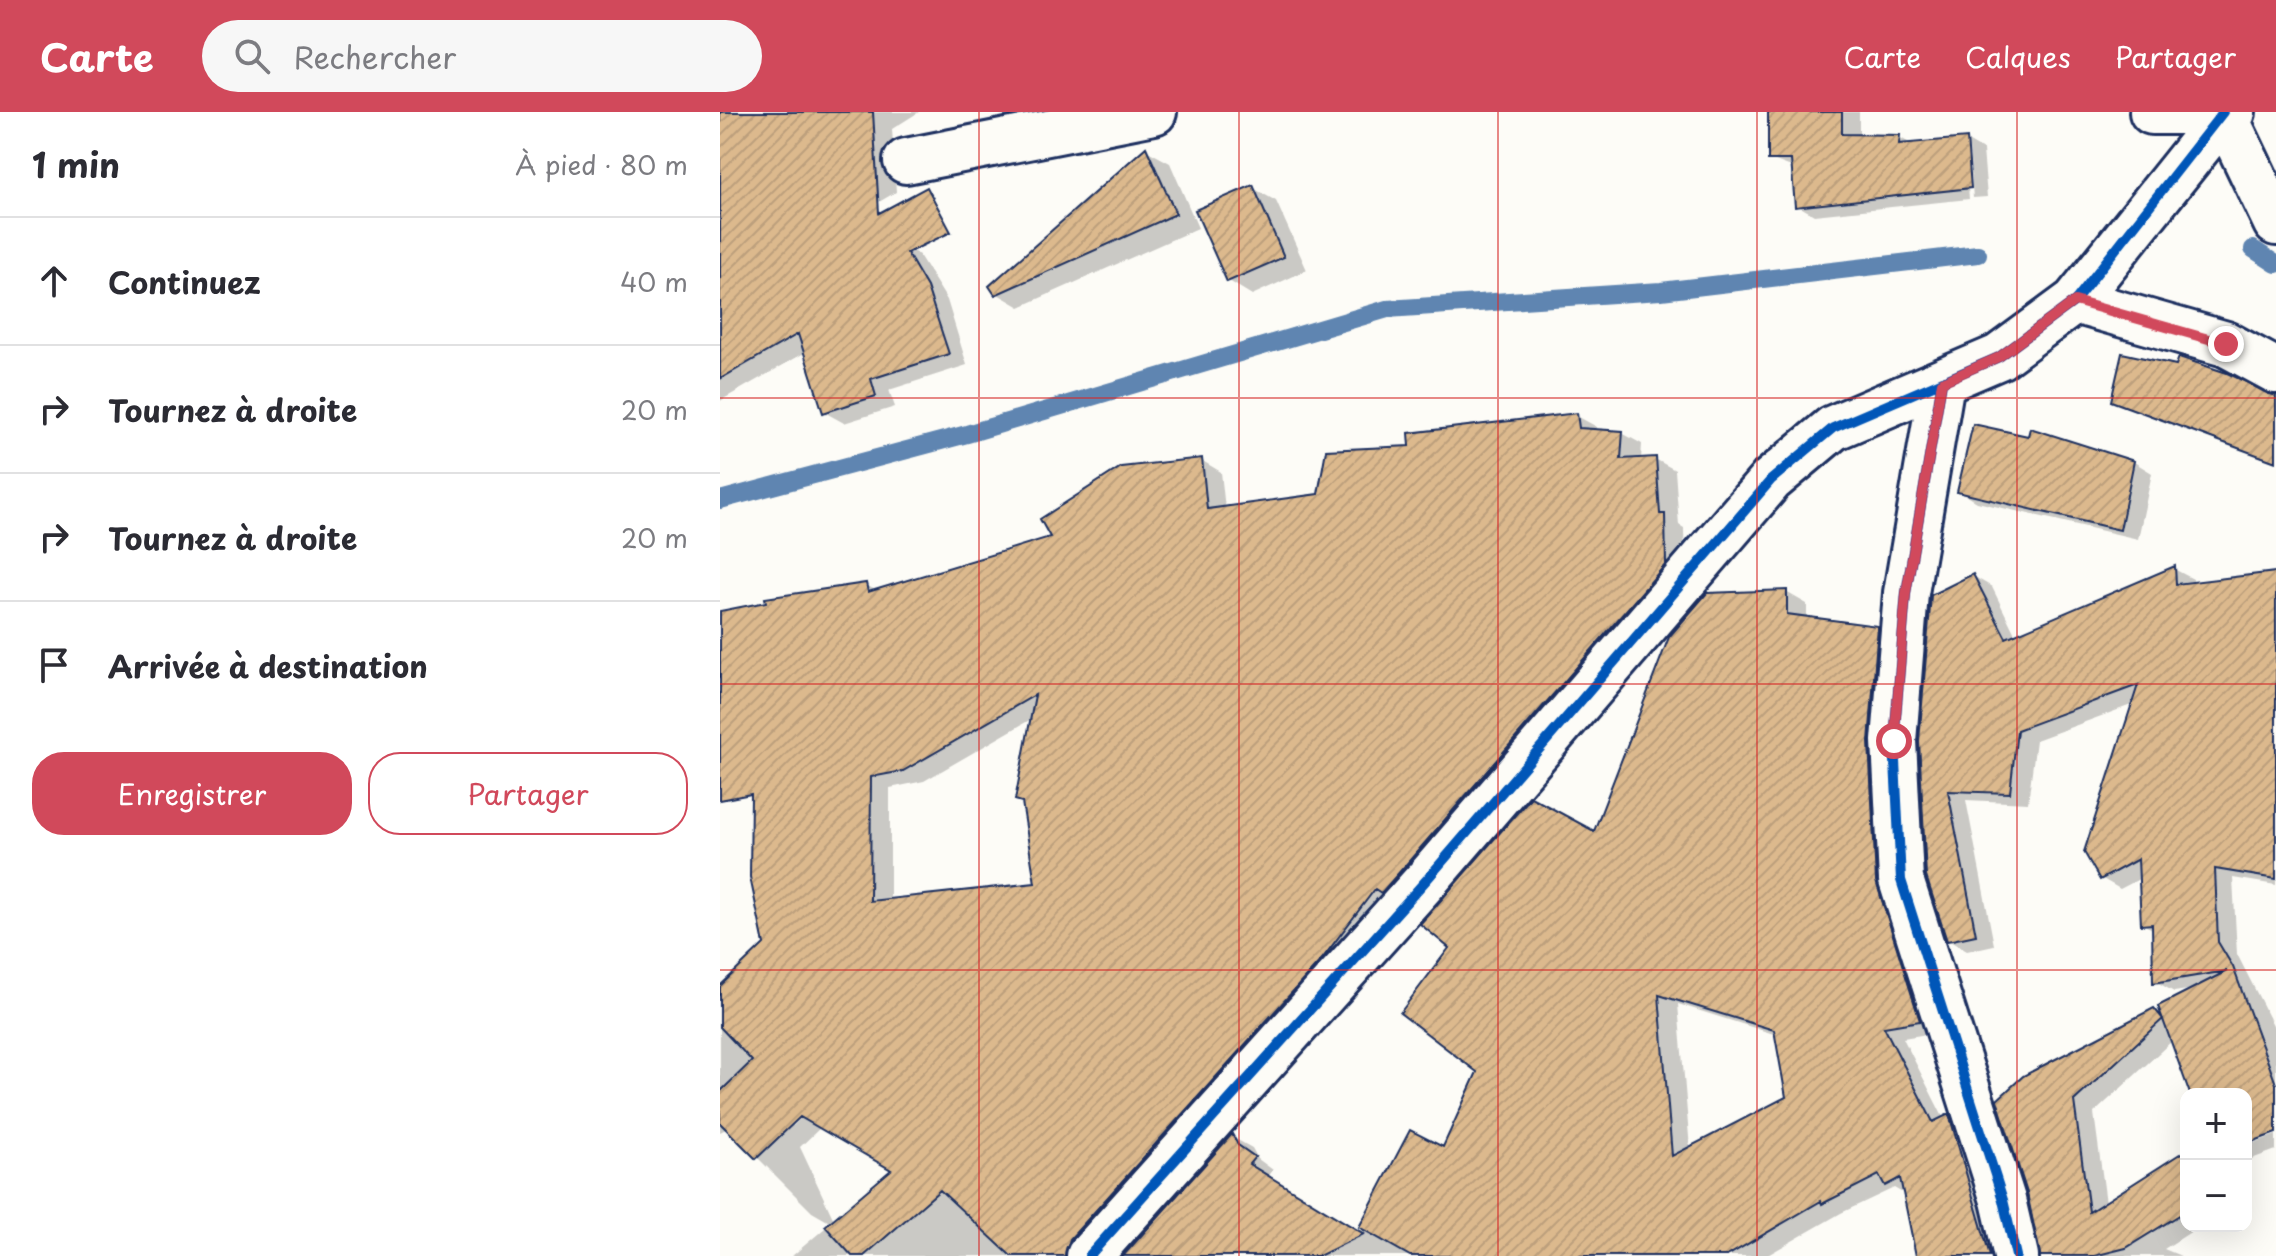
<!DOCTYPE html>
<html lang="fr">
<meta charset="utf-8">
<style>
:root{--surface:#fff;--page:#f7f7f7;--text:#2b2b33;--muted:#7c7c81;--line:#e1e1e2;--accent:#d1495b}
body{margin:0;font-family:"Playpen Sans",sans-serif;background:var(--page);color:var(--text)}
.controls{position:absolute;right:24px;bottom:24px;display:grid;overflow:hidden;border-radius:16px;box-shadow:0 8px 32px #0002}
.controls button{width:72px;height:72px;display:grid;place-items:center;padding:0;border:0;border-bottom:2px solid var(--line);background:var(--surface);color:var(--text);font:40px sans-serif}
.stop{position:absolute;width:24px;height:24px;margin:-18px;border:6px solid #d1495b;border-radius:50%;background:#fff}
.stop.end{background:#d1495b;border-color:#fff;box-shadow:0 2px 8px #0008}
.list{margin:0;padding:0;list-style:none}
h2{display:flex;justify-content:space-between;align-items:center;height:104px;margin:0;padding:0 32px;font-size:34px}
h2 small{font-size:26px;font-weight:400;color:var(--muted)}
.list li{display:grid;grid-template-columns:52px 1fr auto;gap:24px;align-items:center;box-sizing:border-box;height:128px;padding:0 32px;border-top:2px solid var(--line)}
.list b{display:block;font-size:30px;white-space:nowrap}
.list em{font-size:26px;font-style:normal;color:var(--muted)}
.actions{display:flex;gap:16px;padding:24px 32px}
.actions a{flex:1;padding:18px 0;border:2px solid var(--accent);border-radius:32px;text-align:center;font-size:28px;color:var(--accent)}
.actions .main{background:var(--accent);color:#fff}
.icon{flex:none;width:44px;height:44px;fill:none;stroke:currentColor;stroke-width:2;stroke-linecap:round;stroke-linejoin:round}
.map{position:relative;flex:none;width:1556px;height:1144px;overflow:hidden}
header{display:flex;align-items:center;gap:48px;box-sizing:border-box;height:112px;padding:0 40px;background:var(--accent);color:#fff}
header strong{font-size:38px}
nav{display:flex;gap:44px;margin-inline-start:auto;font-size:28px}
.search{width:560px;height:72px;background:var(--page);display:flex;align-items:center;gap:20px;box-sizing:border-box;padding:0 28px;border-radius:44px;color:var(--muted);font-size:30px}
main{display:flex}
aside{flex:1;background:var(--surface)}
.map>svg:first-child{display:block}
</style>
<header>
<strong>Carte</strong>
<div class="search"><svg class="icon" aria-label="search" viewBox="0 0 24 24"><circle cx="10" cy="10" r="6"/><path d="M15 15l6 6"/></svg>Rechercher</div>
<nav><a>Carte</a><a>Calques</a><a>Partager</a></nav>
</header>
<main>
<aside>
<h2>1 min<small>À pied · 80 m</small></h2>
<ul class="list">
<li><svg class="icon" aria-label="ahead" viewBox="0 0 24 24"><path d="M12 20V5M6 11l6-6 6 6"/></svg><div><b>Continuez</b></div><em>40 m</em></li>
<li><svg class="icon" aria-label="right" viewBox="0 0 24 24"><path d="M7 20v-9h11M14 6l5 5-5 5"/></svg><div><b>Tournez à droite</b></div><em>20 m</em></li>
<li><svg class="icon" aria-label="right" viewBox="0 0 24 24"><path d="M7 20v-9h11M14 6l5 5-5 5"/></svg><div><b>Tournez à droite</b></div><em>20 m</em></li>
<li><svg class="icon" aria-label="arrive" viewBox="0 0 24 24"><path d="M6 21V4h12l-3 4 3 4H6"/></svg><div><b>Arrivée à destination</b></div></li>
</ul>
<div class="actions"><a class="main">Enregistrer</a><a>Partager</a></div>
</aside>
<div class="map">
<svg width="1556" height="1144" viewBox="0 0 1556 1144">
<defs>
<pattern id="building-hatch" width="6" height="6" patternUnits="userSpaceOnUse" patternTransform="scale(2)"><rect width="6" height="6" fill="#dcb98d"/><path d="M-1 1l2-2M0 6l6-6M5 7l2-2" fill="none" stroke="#bc9f7c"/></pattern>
</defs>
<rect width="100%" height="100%" fill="#fdfcf7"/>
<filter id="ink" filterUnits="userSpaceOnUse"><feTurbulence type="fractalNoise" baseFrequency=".0125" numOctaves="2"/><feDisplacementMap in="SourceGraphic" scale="16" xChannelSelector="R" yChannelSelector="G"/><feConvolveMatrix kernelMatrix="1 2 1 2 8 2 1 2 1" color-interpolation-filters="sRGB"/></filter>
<g filter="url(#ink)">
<!-- shadow -->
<path fill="#0003" fill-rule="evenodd" d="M0 0H199L172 17 176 80 79 137 180 131 199 143 227 188 247 253 169 278 175 295 124 311 104 300 86 240 0 289Z
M1050 0H1139V24L1179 25 1193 33 1246 28 1263 38 1267 85 1253 86 1249 36H1245L1249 87 1094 103 1077 93 1074 56 1050 47Z
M426 38 450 51 478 116 300 195 276 181Z
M533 76 556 89 587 158 532 183 509 169Z
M1457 256 1556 300V350L1393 288Z
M857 304 877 315V319L902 321 922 332 921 348 935 347 955 358 959 413 964 416 965 464 368 1144H72L111 1111 92 1100 8 1016 0 1020V901L46 833 48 676H0V501L146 473 157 479 333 427 481 348 501 360 505 397 600 384 692 335ZM313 606 297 687 305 692 317 773 170 789V676L204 669ZM88 999 73 1014V1008ZM101 1015 174 1057 114 1108 80 1035Z
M1414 350 1432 361 1418 427 1257 390 1239 379Z
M1454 457 1473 467V472L1556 462V773L1513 766 1517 842 1556 919V1019L1526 1030V982H1472L1453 928 1374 1001 1386 1091 1466 1052V1114H1480L1444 1137 1461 1144H1322L1309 1080 1280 988 1434 898 1444 904 1474 877 1454 880 1435 869 1434 818 1423 812 1421 766 1400 777 1381 766 1414 592 1316 628 1308 691 1246 688 1274 833 1247 839 1228 828 1208 763 1253 464 1272 475 1296 524Z
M1066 480 1087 492V506L1158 516 1178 527 1219 920 1183 926 1224 1007 1229 1004 1249 1016 1288 1144H1198L1186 1083 1174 1076 1121 1101 1046 1144H405L512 1025 532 1036 538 1047 553 1058 548 1065 639 1120 691 1021 724 1037 875 722ZM958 892 1057 923 1069 986 970 1037Z
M1556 1023V1038L1526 1049V1034Z"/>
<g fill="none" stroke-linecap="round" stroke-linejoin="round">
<!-- stream -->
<path stroke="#5f85b1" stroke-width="18" d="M1533 137 1556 152
M0 388 247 322 667 197 941 179 1258 142"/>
</g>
<!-- building -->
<path fill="url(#building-hatch)" stroke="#1b2f5e" stroke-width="2" fill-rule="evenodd" d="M0 0H153L159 101 207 75 231 120 187 141 207 175 229 242 151 267 156 284 103 301 78 222 0 267Z
M1048 0H1122V22L1180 23 1179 32 1247 26 1251 76 1075 95 1071 48H1048Z
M426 35 456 102 275 183 269 174Z
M533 73 564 145 507 170 475 98Z
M1402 241 1456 253 1459 245 1507 261 1556 284V350L1391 289Z
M857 301 859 316 903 319 901 347 936 345 940 402H945L946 452 690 748 661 781 655 777 602 847 350 1127 345 1144H291L220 1078 144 1144H132L105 1114 171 1058 80 1005 36 1047 0 1011V980L32 949 0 915V874L44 832 30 765 31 682 0 688V499L46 490 45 486 146 471 148 480 330 425 320 407 401 355 482 346 487 397 598 382 606 338 690 334 689 321ZM315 583 295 688 302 690 315 771 150 789 151 665 183 659Z
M1253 312 1308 324 1310 316 1414 349 1400 418 1237 380Z
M1455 454 1456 472 1556 460V767L1495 757 1498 830 1513 855 1556 972V1021L1526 1032V982H1470L1438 894 1507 859 1433 871 1432 812 1421 813 1418 747 1380 768 1364 740 1418 573 1297 618 1290 681 1228 679 1256 823 1227 829 1206 764 1199 629 1211 483 1253 462 1286 526Z
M1067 478V502L1158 514 1149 630 1156 769 1200 909 1164 915 1213 1010 1229 1002 1270 1144H1196L1180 1066 1165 1074 1159 1063 1102 1092 1101 1089 1007 1144H690L639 1115 690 1018 723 1035 757 960 680 901 729 836 700 812 811 685 874 719 949 525 987 481ZM939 883 1054 918 1066 985 952 1044Z
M1434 896 1443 907 1354 989 1369 1100 1466 1038V1099L1406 1136 1374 1144H1320L1307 1081 1277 988 1303 964Z
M512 1022 518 1033 535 1045 529 1052 644 1122 599 1144H403Z"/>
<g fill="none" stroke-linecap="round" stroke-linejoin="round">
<defs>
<path id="minor" d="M1432 0H1513
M1503 0 1556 111
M186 49 434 0
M1355 189 1506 232 1556 259
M1222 270 1186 481 1174 629 1181 768 1283 1088 1296 1144
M369 1144 709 765 1051 368 1113 316 1279 245 1355 189 1504 3"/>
</defs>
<!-- minor casing -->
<use href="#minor" stroke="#1b2f5e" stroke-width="50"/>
<!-- minor -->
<use href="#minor" stroke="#fdfcf7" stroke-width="44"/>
<defs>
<path id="cycleway" d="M1222 270 1186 481 1174 629 1181 768 1283 1088 1296 1144
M369 1144 709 765 1051 368 1113 316 1279 245 1355 189 1503 0"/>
</defs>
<!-- cycleway casing -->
<use href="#cycleway" stroke="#fdfcf7" stroke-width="15"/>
<!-- cycleway -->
<use href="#cycleway" stroke="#0057b8" stroke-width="10"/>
</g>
</g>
<g fill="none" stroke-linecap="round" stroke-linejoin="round" filter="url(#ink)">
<!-- route -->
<path stroke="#d1495b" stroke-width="10" d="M1174 629 1186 481 1222 270 1279 245 1355 189 1506 232"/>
</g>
<!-- grid -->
<path fill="none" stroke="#d62828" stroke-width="2" stroke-opacity="0.55" d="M259 0V1144M519 0V1144M778 0V1144M1037 0V1144M1297 0V1144M0 286H1556M0 572H1556M0 858H1556"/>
</svg>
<div class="controls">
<button>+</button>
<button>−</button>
</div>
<div class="stop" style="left:1174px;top:629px"></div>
<div class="stop end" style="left:1506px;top:232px"></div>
</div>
</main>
